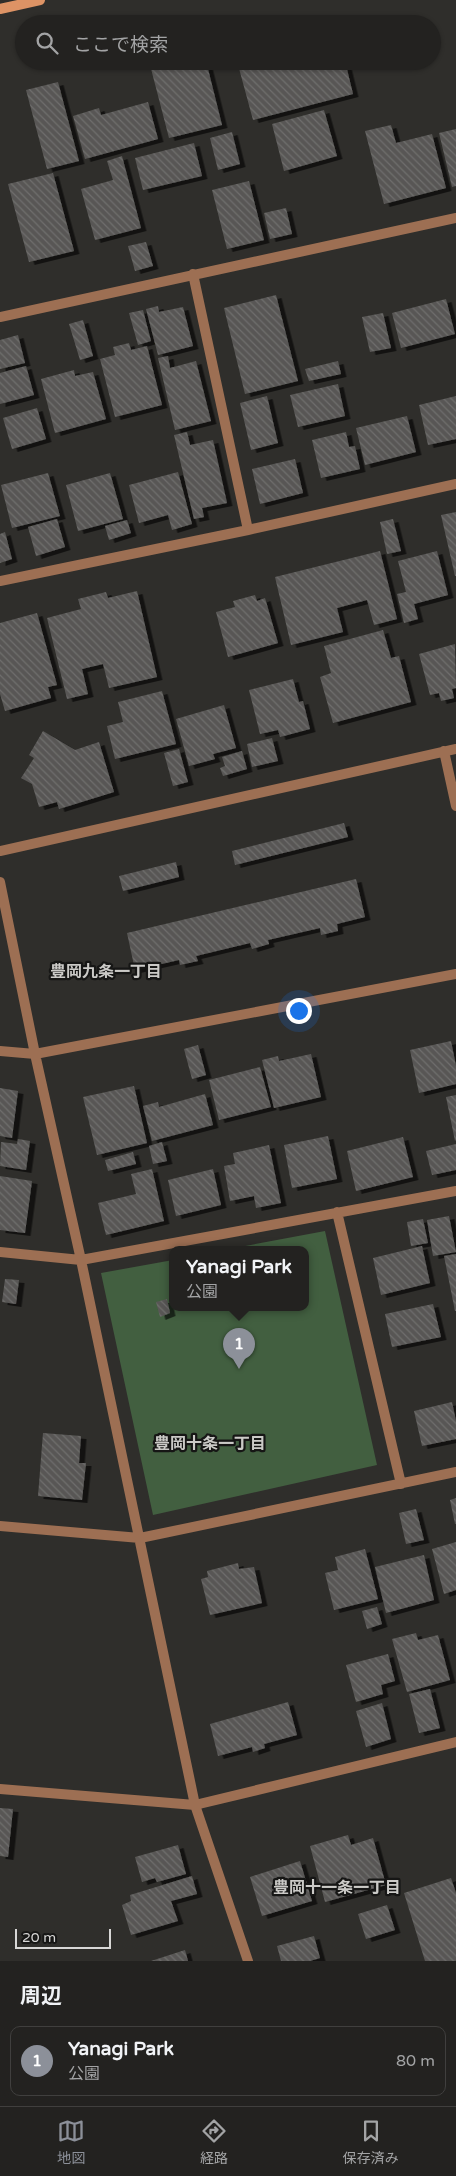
<!DOCTYPE html>
<html lang="ja">
<meta charset="utf-8">
<style>
:root{--surface:#232220;--page:#2f2f2d;--text:#f1f3f6;--muted:#a3a4a5;--line:#403f3e;--accent:#8c9099}
body{margin:0;font-family:"Varela Round","Noto Sans JP",sans-serif;background:var(--page);color:var(--text)}
.scale{position:absolute;left:15px;bottom:12px;width:96px;box-sizing:border-box;padding-left:5px;border:2px solid #d8d7d6;border-top:0;font-size:14px;line-height:18px;white-space:nowrap;color:#d8d7d6;-webkit-text-stroke:4px #161615;paint-order:stroke}
.you{position:absolute;left:298px;top:1010px;width:18px;height:18px;margin:-12px;border:4px solid #fff;border-radius:50%;background:#1a73e8;box-shadow:0 0 0 8px #1a73e833}
.badge{display:grid;place-items:center;width:32px;height:32px;border-radius:50%;background:var(--accent);color:#fff;font-size:16px;font-weight:700}
.pin{position:absolute;translate:-50% -41px;filter:drop-shadow(0 1px 2px #0008)}
.pin::after{content:'';position:absolute;top:26px;width:18px;height:15px;background:inherit;clip-path:polygon(0 0,100% 0,50% 100%)}
.popup{position:absolute;left:169px;top:1246px;width:140px;height:65px;box-sizing:border-box;display:grid;place-content:center;border-radius:10px;background:var(--surface);filter:drop-shadow(0 1px 4px #0005);font-size:16px;white-space:nowrap;color:var(--muted)}
.popup b{font-size:19px;color:var(--text)}
.popup::after{content:'';position:absolute;left:50%;top:100%;margin-left:-10px;border:10px solid transparent;border-top-color:var(--surface)}
.list{margin:0;padding:0;list-style:none}
h2{display:flex;justify-content:space-between;align-items:center;height:65px;margin:0;padding:0 20px;font-size:21px}
h2 small{font-size:16px;font-weight:400;color:var(--muted)}
.list li{display:grid;grid-template-columns:32px 1fr auto;gap:15px;align-items:center;box-sizing:border-box;height:70px;margin:0 10px 10px;padding:0 10px;border:1px solid var(--line);border-radius:10px}
.list b{display:block;font-size:19px;white-space:nowrap}
.list p{margin:0;font-size:16px;white-space:nowrap;color:var(--muted)}
.list em{font-size:16px;font-style:normal;color:var(--muted)}
.icon{flex:none;width:28px;height:28px;fill:none;stroke:currentColor;stroke-width:2;stroke-linecap:round;stroke-linejoin:round}
.map{position:relative;flex:none;width:456px;height:1961px;overflow:hidden}
.search{position:absolute;background:var(--surface);box-shadow:0 1px 4px #0004;left:15px;right:15px;top:15px;height:55px;display:flex;align-items:center;gap:12px;box-sizing:border-box;padding:0 18px;border-radius:28px;color:var(--muted);font-size:19px}
.sheet{height:145px;background:var(--surface)}
nav{display:flex;justify-content:space-around;align-items:center;box-sizing:border-box;height:70px;border-top:1px solid var(--line);background:var(--surface);font-size:14px;color:var(--muted)}
nav a{display:grid;justify-items:center;gap:2px}
nav .on{color:var(--accent)}
.map>svg:first-child{display:block}
</style>
<div class="map">
<svg width="456" height="1961" viewBox="0 0 456 1961">
<defs>
<pattern id="building-back-hatch" width="6" height="6" patternUnits="userSpaceOnUse" patternTransform="scale(1.25)"><rect width="6" height="6" fill="#585755"/><path d="M-1 5l2 2M0 0l6 6M5-1l2 2" fill="none" stroke="#6f6e6d"/></pattern>
<filter id="shadow"><feDropShadow dx="5.5" dy="3" stdDeviation="0" flood-color="#0009"/></filter>
</defs>
<rect width="100%" height="100%" fill="#2f2e2b"/>
<!-- green -->
<path fill="#425f40" d="M325 1231 377 1465 153 1515 101 1273 173 1260V1308H305V1250H224Z"/>
<!-- building -->
<path fill="url(#building-back-hatch)" filter="url(#shadow)" d="M218 17 220 24H204V22Z
M149 61H206L222 125 169 138Z
M237 61H345L353 94 253 120Z
M58 82 79 161 47 169 26 90Z
M148 102 158 139 85 159 73 116 99 108 101 115Z
M324 110 337 156 284 171 272 124Z
M391 125 396 143 432 134 446 188 384 204 365 131Z
M456 129V186L452 187 439 133Z
M232 132 240 164 218 170 210 138Z
M194 143 202 176 143 190 135 158Z
M122 156 141 228 95 240 81 189 113 180 107 161Z
M53 173 74 251 29 262 8 184Z
M249 181 264 240 227 249 212 190Z
M286 208 292 234 270 239 264 213Z
M146 242 153 266 135 271 128 246Z
M276 295 298 381 245 394 224 308Z
M446 299 455 334 401 348 392 313Z
M158 306 159 312 183 307 193 346 158 355 146 309Z
M143 310 151 341 138 345 129 313Z
M383 313 391 348 370 352 362 317Z
M83 320 93 356 80 360 69 324Z
M18 335 25 363 0 369V340Z
M129 343 131 350 147 346 162 405 115 417 100 359 115 355 113 347Z
M168 356 170 368 196 361 211 421 175 430 158 358Z
M338 361 341 374 309 381 305 369Z
M26 366 34 395 0 404V373Z
M74 370 75 376 93 372 106 419 55 433 41 379Z
M338 384 345 416 298 427 290 395Z
M267 396 278 443 251 450 240 403Z
M456 396V439L428 445 419 405Z
M37 408 46 439 12 449 3 418Z
M407 416 416 452 365 465 356 428Z
M187 432 190 445 213 440 227 503 202 508 204 517 194 519 174 435Z
M346 432 349 447 355 446 360 469 321 478 312 440Z
M295 459 303 493 260 504 252 469Z
M178 472 192 524 172 530 168 515 139 523 129 485Z
M48 473 60 516 12 528 1 485Z
M110 473 123 519 78 531 66 485Z
M456 512V576H455L441 515Z
M57 519 65 547 36 556 28 527Z
M393 519 401 551 387 554 380 522Z
M127 520 131 533 109 540 105 526Z
M5 532 12 559 0 563V534Z
M380 551 397 619 374 625 367 600 337 608 343 632 291 645 275 577Z
M437 551 448 595 414 604 418 619 404 623 397 594 406 592 398 561Z
M137 591 157 677 109 688 103 664 82 669 88 694 67 699 47 618 81 609 78 599 106 592 108 598Z
M255 595 257 601 265 598 278 643 228 657 216 612 235 607 233 601Z
M37 613 57 685 48 687 51 698 5 711 0 694V623Z
M383 630 391 658 399 656 411 702 333 723 320 677 331 673 324 646Z
M455 644 456 688 452 689 454 698 441 701 439 693 430 695 419 654Z
M293 679 299 702 303 701 310 729 280 737 278 730 260 734 249 690Z
M162 691 176 744 115 759 107 726 123 722 118 702Z
M224 705 236 748 213 754 215 759 189 766 176 719Z
M43 731 75 750 99 742 114 792 59 809 57 802 39 807 32 784 21 778 34 758 29 755Z
M272 738 278 761 252 767 247 744Z
M179 749 188 782 173 786 164 753Z
M242 751 247 769 223 776 220 768 225 766 222 757Z
M344 823 348 837 235 865 232 851Z
M176 862 179 877 123 891 119 876Z
M356 879 365 917 337 924 338 931 321 935 320 928 268 940 269 944 252 949 250 943 196 956 198 961 180 965 179 960 135 970 127 933Z
M451 1041 456 1066V1084L419 1093 410 1050Z
M198 1045 206 1075 192 1079 184 1049Z
M311 1054 321 1097 274 1108 262 1060 278 1056 279 1061Z
M260 1067 271 1107 219 1120 209 1080Z
M134 1086 147 1143 97 1155 83 1097Z
M0 1088 18 1091 12 1138 0 1136Z
M205 1094 213 1125 152 1141 143 1106 158 1102 159 1107Z
M456 1095V1140L455 1141 446 1097Z
M328 1136 337 1179 292 1188 284 1145Z
M403 1137 413 1177 356 1191 347 1151Z
M18 1139 30 1141 26 1170 0 1166 1 1142 17 1144Z
M162 1142 167 1161 153 1164 149 1146Z
M456 1144V1170L432 1175 426 1151Z
M269 1145 281 1203 256 1208 254 1196 230 1201 224 1166 235 1164 233 1153Z
M133 1152 136 1164 108 1171 105 1160Z
M152 1169 164 1221 106 1235 98 1203 136 1194 131 1174Z
M213 1169 221 1205 176 1216 168 1180Z
M0 1176 32 1181 25 1233 0 1230Z
M449 1216 456 1252 433 1256 427 1220Z
M423 1219 428 1243 411 1246 407 1222Z
M422 1246 430 1283 381 1295 373 1258Z
M456 1254V1311H455L444 1256Z
M5 1279 19 1280 16 1304 2 1302Z
M167 1299 170 1313 160 1317 156 1302Z
M433 1304 441 1337 392 1347 385 1314Z
M452 1402 456 1421V1439L422 1446 414 1411Z
M43 1433 81 1436 79 1463H86L82 1500 38 1496Z
M456 1498V1524H455L450 1500Z
M416 1509 424 1540 406 1544 399 1513Z
M456 1542V1590L444 1594 432 1549Z
M365 1549 378 1599 334 1610 325 1573 338 1570 335 1557Z
M424 1555 434 1600 386 1613 375 1567Z
M238 1563 239 1569 254 1567 262 1603 210 1615 201 1579 208 1577 207 1571Z
M377 1607 382 1624 367 1629 362 1611Z
M416 1633 418 1640 438 1635 450 1680 407 1692 392 1639Z
M388 1654 395 1681 381 1685 383 1694 356 1702 346 1665Z
M430 1689 440 1728 419 1733 409 1694Z
M288 1702 297 1735 264 1744 265 1748 253 1752 252 1747 218 1756 210 1724Z
M382 1703 391 1739 366 1747 356 1711Z
M0 1808 13 1809 8 1857 0 1856Z
M348 1835 351 1845 373 1838 386 1885 325 1902 310 1846Z
M178 1845 186 1874 157 1882 155 1878 142 1882 135 1857Z
M300 1861 312 1901 262 1916 250 1877Z
M192 1876 197 1894 171 1901 178 1921 131 1935 122 1905 131 1901 130 1895Z
M451 1878 456 1893V1961H425L404 1893Z
M387 1905 395 1930 366 1939 358 1914Z
M314 1936 320 1958 310 1961H281L277 1946Z
M185 1950 188 1961H151Z"/>
<g fill="none" stroke-linecap="round" stroke-linejoin="round">
<!-- street -->
<path stroke="#9d6f53" stroke-width="10" d="M193 274 248 530
M0 317 456 218
M0 581 248 530 456 484
M444 751 456 806
M0 851 456 749
M0 882 35 1054 81 1260 195 1805 248 1961
M0 1051 35 1054 456 974
M337 1212 401 1484
M0 1252 81 1260 456 1191
M0 1526 140 1538 456 1472
M0 1789 195 1805 456 1742"/>
<!-- secondary -->
<path stroke="#dd9365" stroke-width="10" d="M0 9 40 0"/>
</g>
<g text-anchor="middle" dominant-baseline="central" stroke-width="4.5" stroke-linejoin="round" paint-order="stroke">
<!-- neighbourhood labels -->
<g font-size="16" font-weight="bold" fill="#cbcac7" stroke="#161615">
<text x="106" y="972">豊岡九条一丁目</text>
<text x="210" y="1444">豊岡十条一丁目</text>
<text x="337" y="1888">豊岡十一条一丁目</text>
</g>
</g>
</svg>
<div class="scale">20 m</div>
<div class="you"></div>
<div class="pin badge" style="left:239px;top:1369px">1</div>
<div class="popup"><b>Yanagi Park</b>公園</div>
<div class="search"><svg class="icon" aria-label="search" viewBox="0 0 24 24"><circle cx="10" cy="10" r="6"/><path d="M15 15l6 6"/></svg>ここで検索</div>
</div>
<section class="sheet">
<h2>周辺<small></small></h2>
<ul class="list">
<li><span class="badge">1</span><div><b>Yanagi Park</b><p>公園</p></div><em>80 m</em></li>
</ul>
</section>
<nav>
<a class="on"><svg class="icon" aria-label="map" viewBox="0 0 24 24"><path d="M3 6l6-2 6 2 6-2v14l-6 2-6-2-6 2zM9 4v14M15 6v14"/></svg>地図</a>
<a><svg class="icon" aria-label="directions" viewBox="0 0 24 24"><path d="M12 3l9 9-9 9-9-9zM9 14v-3h6M13 9l2 2-2 2"/></svg>経路</a>
<a><svg class="icon" aria-label="saved" viewBox="0 0 24 24"><path d="M7 4h10v16l-5-4-5 4z"/></svg>保存済み</a>
</nav>
